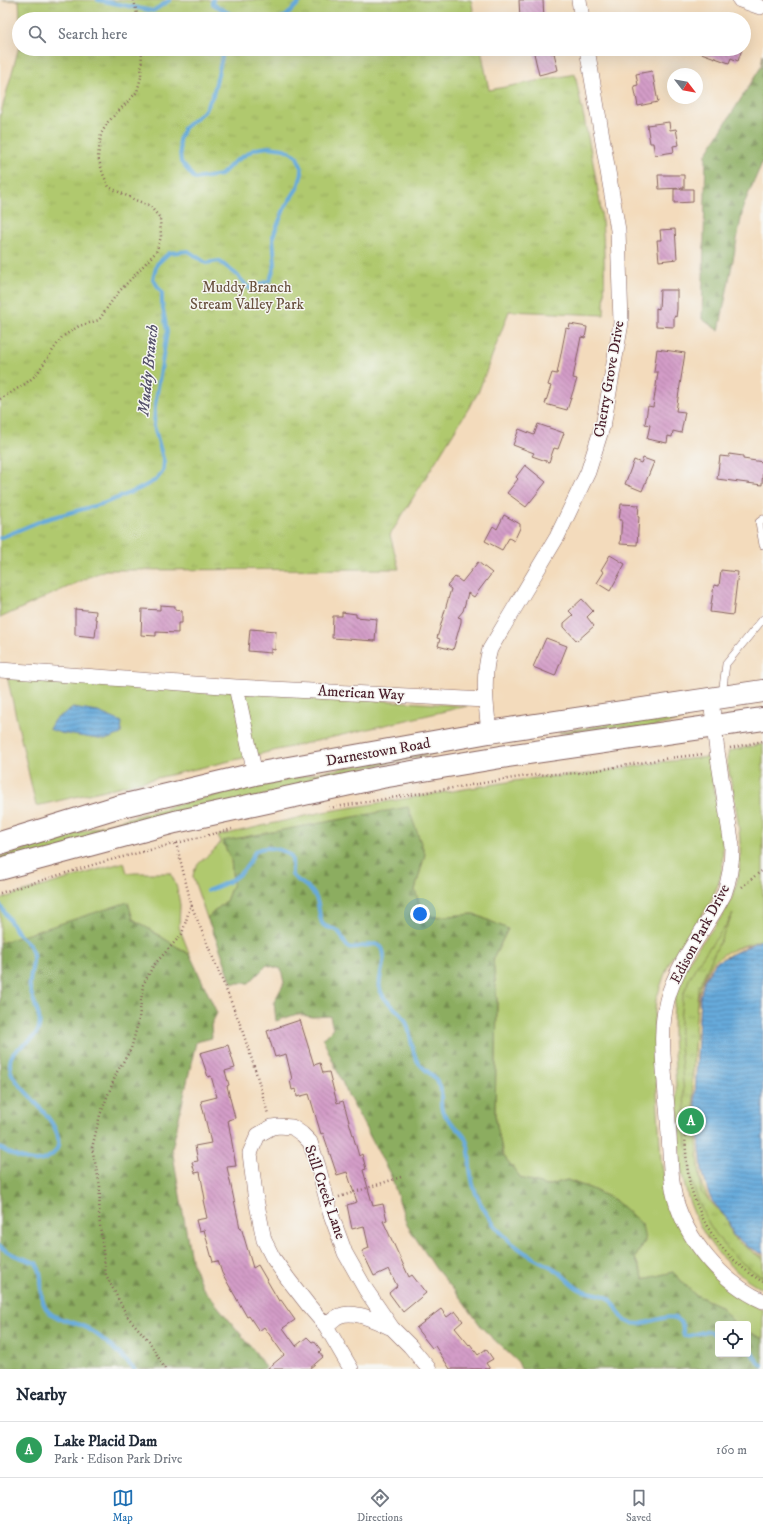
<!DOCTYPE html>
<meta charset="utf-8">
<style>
:root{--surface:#fff;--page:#f2f2f3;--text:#1f2937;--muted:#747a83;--line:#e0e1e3;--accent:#1f6fb2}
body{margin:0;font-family:"IM FELL DW Pica",serif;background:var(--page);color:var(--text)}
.controls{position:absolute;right:12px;bottom:12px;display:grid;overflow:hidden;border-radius:4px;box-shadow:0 4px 16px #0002}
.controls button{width:36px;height:36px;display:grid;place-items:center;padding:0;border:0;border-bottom:1px solid var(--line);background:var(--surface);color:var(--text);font:20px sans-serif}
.compass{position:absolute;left:667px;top:68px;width:36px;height:36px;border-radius:50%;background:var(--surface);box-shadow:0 4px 16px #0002;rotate:121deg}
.you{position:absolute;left:420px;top:914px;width:14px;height:14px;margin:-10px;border:3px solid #fff;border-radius:50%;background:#1a73e8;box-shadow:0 0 0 6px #1a73e833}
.badge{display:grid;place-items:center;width:26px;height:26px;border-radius:50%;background:var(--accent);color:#fff;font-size:13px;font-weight:700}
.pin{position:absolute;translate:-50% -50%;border:2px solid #fff;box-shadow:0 1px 4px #0006}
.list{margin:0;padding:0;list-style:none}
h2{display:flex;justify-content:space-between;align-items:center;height:52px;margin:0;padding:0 16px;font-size:17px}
h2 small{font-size:13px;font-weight:400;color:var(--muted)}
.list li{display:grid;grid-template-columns:26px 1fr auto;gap:12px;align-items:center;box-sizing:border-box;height:56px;padding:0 16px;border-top:1px solid var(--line)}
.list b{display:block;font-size:15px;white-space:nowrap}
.list p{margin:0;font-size:13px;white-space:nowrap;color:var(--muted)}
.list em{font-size:13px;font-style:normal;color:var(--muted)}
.icon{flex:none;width:22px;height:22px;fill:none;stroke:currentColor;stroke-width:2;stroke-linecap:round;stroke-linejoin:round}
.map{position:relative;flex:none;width:763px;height:1369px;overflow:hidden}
.search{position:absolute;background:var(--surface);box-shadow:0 4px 16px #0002;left:12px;right:12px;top:12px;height:44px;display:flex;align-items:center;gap:10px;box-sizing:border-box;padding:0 14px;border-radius:22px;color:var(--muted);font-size:15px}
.sheet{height:108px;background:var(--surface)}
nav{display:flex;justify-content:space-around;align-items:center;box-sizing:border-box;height:56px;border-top:1px solid var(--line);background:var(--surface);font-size:11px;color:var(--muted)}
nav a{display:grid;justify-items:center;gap:2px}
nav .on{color:var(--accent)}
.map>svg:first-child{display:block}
</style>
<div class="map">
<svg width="763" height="1369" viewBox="0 0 763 1369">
<defs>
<pattern id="forest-firs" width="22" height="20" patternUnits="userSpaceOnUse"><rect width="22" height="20" fill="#8cad61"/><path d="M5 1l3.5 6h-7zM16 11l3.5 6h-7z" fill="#748c50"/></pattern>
<pattern id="sand-dots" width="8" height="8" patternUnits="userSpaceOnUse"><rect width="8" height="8" fill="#eeda9e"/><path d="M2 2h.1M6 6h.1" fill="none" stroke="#cebb88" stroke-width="1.8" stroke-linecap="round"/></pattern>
<pattern id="park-tufts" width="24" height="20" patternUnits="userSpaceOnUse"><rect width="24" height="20" fill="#b0c96e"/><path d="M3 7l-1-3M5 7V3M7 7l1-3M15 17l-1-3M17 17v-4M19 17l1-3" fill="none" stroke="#99ac5f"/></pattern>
<pattern id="water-rules" width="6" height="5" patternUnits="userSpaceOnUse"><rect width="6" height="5" fill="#66aadb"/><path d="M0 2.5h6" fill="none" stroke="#568ab2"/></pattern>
<pattern id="building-back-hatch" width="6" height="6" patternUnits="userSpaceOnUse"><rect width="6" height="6" fill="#d39cc7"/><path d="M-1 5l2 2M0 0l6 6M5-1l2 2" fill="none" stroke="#ad7fa2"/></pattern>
</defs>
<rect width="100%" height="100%" fill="#f6f6f2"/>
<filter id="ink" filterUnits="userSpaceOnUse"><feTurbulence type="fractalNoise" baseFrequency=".025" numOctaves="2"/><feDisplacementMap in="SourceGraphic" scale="8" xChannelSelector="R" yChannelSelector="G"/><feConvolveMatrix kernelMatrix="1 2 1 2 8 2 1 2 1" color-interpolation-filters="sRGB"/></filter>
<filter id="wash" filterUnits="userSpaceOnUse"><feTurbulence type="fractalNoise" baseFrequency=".012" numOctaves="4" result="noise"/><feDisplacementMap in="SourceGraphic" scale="16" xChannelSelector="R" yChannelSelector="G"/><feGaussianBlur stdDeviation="0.9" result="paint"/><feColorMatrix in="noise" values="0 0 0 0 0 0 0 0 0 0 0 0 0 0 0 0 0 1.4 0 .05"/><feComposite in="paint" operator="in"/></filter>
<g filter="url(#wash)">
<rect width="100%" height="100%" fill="#f3dbbc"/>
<!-- grass -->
<path fill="#b0c96e" stroke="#7d744c" d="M7 676 467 706 36 806Z
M665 715H684L686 718 678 721 642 729 624 726 561 733 559 732Z
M763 744V939C751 944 739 946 728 952 710 961 702 979 698 997L693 1078 702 1185 732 1235 742 1245 754 1253 763 1256V1289C715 1263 690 1221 681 1168L673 1036C673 1015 673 996 681 976 695 943 727 921 736 885 747 846 734 800 727 761L729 751Z
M458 748 352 771 0 869V857C97 826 196 797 296 777 350 766 404 758 458 748Z
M708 757 711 767 723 845 722 871 718 885 708 906 671 959 664 976 656 1000 654 1021 655 1059 661 1160 666 1188 711 1272 730 1290 763 1310V1339L748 1332V1324H735L720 1306 694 1294 673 1272 644 1279 635 1258 645 1241 616 1201 592 1189 567 1180 546 1186 521 1178 503 1155 495 1115 497 1001 493 959 508 929 474 914 433 917 420 907 415 890 425 854 222 841 231 859 233 883 226 901 207 918 193 878C193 861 211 857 220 843L218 836 323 812 514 781 543 777 582 775 662 762Z
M124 862 127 873H171L177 888 180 905 179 927 190 955 133 919 0 943V899Z"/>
<!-- forest -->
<path fill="url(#forest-firs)" stroke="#6b6646" d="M763 54V161L744 204 719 331 702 319 706 154 761 67Z
M408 807 425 854 415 890 420 906 433 917 474 914 508 929 493 959 497 1001 495 1115 503 1155 521 1178 546 1186 567 1180 592 1189 616 1201 642 1224 645 1241 635 1258 644 1279 673 1272 694 1294 720 1306 735 1324H718V1354H748V1332L763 1339V1369H521L518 1362 483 1329 463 1301 436 1269 407 1225 391 1176 348 1095 323 1039 333 1029 330 1016 312 1017 297 1014 276 1021 274 1002 284 983 281 969 267 965 249 983H232L219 946 207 918 226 901 233 883 231 859 222 841Z
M128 902 133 919 190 955 217 1013 211 1025 212 1038 196 1042 172 1149 191 1259 202 1287 256 1353 266 1369H0V943Z"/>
<!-- sand -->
<path fill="url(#sand-dots)" stroke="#9c7c64" d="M750 945 716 962 704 981 700 998 695 1097 702 1170 708 1192 712 1201 728 1220 727 1222 715 1210 708 1198 702 1185 699 1167 692 1093 696 1011 701 985 714 961 727 952 744 946Z
M732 1235H734L748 1247 763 1254V1256C750 1252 741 1245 732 1235Z"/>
<!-- park -->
<path fill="url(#park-tufts)" stroke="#7d744c" d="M2 0H471L475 19H20L19 0Z
M19 47V49H481L489 90 575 74C582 111 591 148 597 185 605 227 605 272 604 315L509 311 478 393 390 535 399 569 105 570 0 618V116Z
M733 914 698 988 692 1079 701 1192 727 1219 733 1238 763 1259V1277C725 1256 698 1216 691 1174 685 1144 686 1113 683 1083 681 1053 676 1020 685 990 694 961 718 940 733 914Z"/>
<!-- water -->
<path fill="url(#water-rules)" stroke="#586483" d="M73 708 98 712 122 722 121 734 105 740 60 733 49 729 54 720Z
M763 939V1254L748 1247 733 1235 728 1220 712 1201 708 1192 702 1170 695 1097 700 998 704 981 716 962Z"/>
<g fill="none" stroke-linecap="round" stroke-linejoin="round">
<!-- stream -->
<path stroke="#66aadb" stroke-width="4" d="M98 0 153 11 170 0
M213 0V4L239 19
M278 19 286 16 302 0
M0 538 43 520 105 503 139 489 156 480 163 471 164 462 154 426 155 406 167 332 162 303V293L153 279 157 264 169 253 188 251 206 263 219 261 236 274 250 289 270 280 275 264 273 236 285 207 298 187 302 173 301 166 296 155 284 149 269 147 255 149 234 162 221 175 195 179 181 162 179 140 184 128 204 111 213 95 224 49
M207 891C222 885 236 880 246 867 250 863 252 855 256 851 264 845 286 849 291 857 294 862 291 869 292 875 299 883 310 886 315 896 320 904 318 915 322 923 325 929 333 927 338 931 343 936 343 943 348 947 359 951 375 938 382 948 388 958 377 977 380 989 383 1003 401 1009 406 1022 412 1035 410 1049 418 1062 424 1071 436 1075 440 1086 443 1094 439 1102 442 1110 445 1120 461 1128 466 1140 472 1153 468 1162 471 1175 473 1188 478 1200 485 1211 497 1232 514 1247 534 1258 541 1262 549 1265 556 1270 564 1275 570 1284 579 1289 588 1294 601 1292 610 1299 618 1306 618 1317 628 1322 644 1330 668 1309 680 1321 684 1325 682 1331 684 1336 699 1337 701 1326 718 1336
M0 905C6 914 11 924 18 933 21 938 27 941 30 946 38 960 28 974 30 988 32 1002 46 1021 36 1034 28 1046 9 1048 10 1065 10 1068 11 1072 12 1074 20 1092 76 1132 53 1154 47 1159 41 1162 34 1161 21 1160 10 1154 0 1148
M0 1247 14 1255 36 1263C37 1266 40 1269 40 1272 43 1284 38 1300 48 1311 57 1321 75 1321 87 1328 105 1339 120 1354 134 1369
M748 1349C755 1354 754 1361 763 1366"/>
</g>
<g id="blocks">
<!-- building -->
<path fill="url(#building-back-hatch)" d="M519 0H543L544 19H520Z
M533 49H550L551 53H554L558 70 539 75Z
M694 49H742L738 61 731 58 729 63 693 50Z
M652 71 658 102 638 106 634 86 638 85 636 74Z
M669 122 670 130 676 129 679 145 673 146 674 152 655 155 653 143H650L647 125Z
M658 175H684V188L659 189Z
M674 189H693V202L674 203Z
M675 229 677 259 659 261 657 240H661L660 230Z
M660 290H677V309L676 317 674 316V327L656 326V308L659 309Z
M570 324 587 327 585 338 581 337 573 378 577 379 567 410 545 404 551 386 548 385 552 373 557 374 566 328 569 329Z
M657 349 685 353 676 411 685 412 681 433 673 431 672 437 668 436 667 443 647 439 650 425 645 424 648 406 653 407 658 372H654Z
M538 424 564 433 558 449 554 448 549 462 532 456 534 453 513 445 519 429 534 435Z
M729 454 743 456V459L763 462 762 485 717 479 720 456 729 457Z
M643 458 654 462 642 491 625 484 634 460 641 463Z
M525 465 546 482 526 507 507 493 518 479 516 477Z
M621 504 639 505 638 517H639L637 545 620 544 622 520H619Z
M504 515 520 524V528L514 541 509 538 502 550 485 541 493 526 497 529Z
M610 555 625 564 610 591 597 583 604 572 601 570Z
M478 562 492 573 474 597 468 593 463 611 458 617 461 618V622L453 650 438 646 440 639 437 638 451 589 447 586 455 577 462 582Z
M721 570 738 572 733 615 710 612 714 585 719 586Z
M582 599 593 611 587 617 594 626 577 641 564 627V623L573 615 569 611Z
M160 605 175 606V610L182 611V623H178V633L156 632V636L141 635 142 609 160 610Z
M75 609 96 611 95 619 97 620 95 637 75 635Z
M342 612 356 614V617L377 619 375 641 332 638 333 616H342Z
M250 629 276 631 275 650 271 649V653L248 651Z
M546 638 567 646 555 676 533 667Z
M300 1020 314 1065 320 1063 323 1073 329 1072 337 1103 343 1101 359 1156 362 1154 366 1169 363 1170 373 1206 383 1204 387 1220 383 1221 409 1277 412 1275 426 1293 403 1312 389 1293 397 1286 389 1269 374 1276 362 1251 369 1248 364 1226 352 1229 347 1205 357 1202 347 1172 337 1175 323 1133 321 1134 309 1094 297 1097 296 1089 292 1090 290 1080 292 1079 286 1054 275 1057 267 1031Z
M228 1045 235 1068 225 1071 229 1085 227 1086 235 1118 228 1120 236 1166 227 1167 240 1228 241 1227 253 1268 258 1265 279 1301 281 1300 295 1320 283 1328 296 1346 307 1337 312 1342 314 1341 321 1350 319 1352 323 1357 309 1369H267L284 1355 264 1327 259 1331 249 1316 247 1317 222 1273 218 1261 213 1262 204 1230 199 1231 196 1220 207 1218 203 1200 205 1199 200 1172 195 1173 192 1162 198 1161 195 1146 211 1143 201 1101 217 1097 211 1076 208 1077 200 1053Z
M441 1309 447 1317 455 1311 463 1321 455 1328 469 1345 470 1344 478 1355 486 1349 493 1359 486 1363 490 1369H450L435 1346 432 1348 416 1328Z"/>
</g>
</g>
<g filter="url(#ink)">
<use href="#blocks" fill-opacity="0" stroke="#85615e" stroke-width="1"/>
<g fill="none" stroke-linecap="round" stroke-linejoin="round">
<defs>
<path id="lane" d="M763 519 759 522 763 545
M722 695 726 664 763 619"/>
<path id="street" d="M579 0 582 19
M740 0 760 7
M0 670 236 687 485 700
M236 687 255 774
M711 699 717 751 732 846C732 863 730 878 724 894 706 929 678 960 667 1000 659 1031 664 1064 666 1096 668 1115 669 1134 670 1153 671 1168 671 1184 675 1198 687 1241 723 1283 763 1301
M489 732C486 704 482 677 490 649L557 537 588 472 604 421 621 323 618 230 587 49
M326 1326C330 1323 334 1318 339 1316 355 1309 377 1322 392 1328
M351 1369 326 1326 309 1306 288 1279 273 1258 264 1240 255 1194 250 1153 258 1135 272 1127 279 1126 292 1127 302 1134 310 1142 318 1166 330 1212 345 1253 366 1290 392 1328 410 1346 429 1369"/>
<path id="primary" d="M0 843 117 807 255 774 489 732 763 691
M0 869 175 822 382 777 501 757 763 719"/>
</defs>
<!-- lane casing -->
<use href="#lane" stroke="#85615e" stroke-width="8"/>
<!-- street casing -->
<use href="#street" stroke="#85615e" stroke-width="16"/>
<!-- primary casing -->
<use href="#primary" stroke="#85615e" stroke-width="24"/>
<!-- path -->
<path stroke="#85615e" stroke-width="2.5" stroke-dasharray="1 3" stroke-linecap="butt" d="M134 0 138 19
M0 399 25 384 36 375 62 337 79 326 99 320 116 295 156 252 161 237 160 218 149 205 135 200 109 187 103 174 98 157 101 134 108 122 137 92 141 77 142 49
M730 748 763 741
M329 808 514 778 534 775 580 773 669 758 704 754
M176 843 192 907 239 1021 255 1069 268 1114
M742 887 755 876 763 870
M0 893 99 863 232 829
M684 1125C686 1144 686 1166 690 1184 701 1226 725 1259 763 1282
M339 1197 401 1177
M165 1369 149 1341 127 1316 106 1275 99 1217 100 1186 92 1148 100 1115 117 1072 131 1049 139 1019 143 985 153 966 182 934 191 904"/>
<!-- lane -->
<use href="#lane" stroke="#fff" stroke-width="7"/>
<!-- street -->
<use href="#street" stroke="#fff" stroke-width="15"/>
<!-- primary -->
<use href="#primary" stroke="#fff" stroke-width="22"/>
</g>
</g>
<g text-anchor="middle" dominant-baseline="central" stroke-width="3" stroke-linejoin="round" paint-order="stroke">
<!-- park labels -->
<g font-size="15" fill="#69523f" stroke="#f6f6f2">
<text x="247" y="287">Muddy Branch<tspan x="247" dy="17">Stream Valley Park</tspan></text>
</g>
<!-- street labels -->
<g font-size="15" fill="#4a1f2b" stroke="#f6f6f2">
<text transform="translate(609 379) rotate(-80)">Cherry Grove Drive</text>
<text transform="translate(361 693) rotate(3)">American Way</text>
<text transform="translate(378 752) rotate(-10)">Darnestown Road</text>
<text transform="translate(700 934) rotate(-62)">Edison Park Drive</text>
<text transform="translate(325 1192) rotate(71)">Still Creek Lane</text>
</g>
<!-- water labels -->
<g font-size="16" font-style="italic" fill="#545069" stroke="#f6f6f2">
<text transform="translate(148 370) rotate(-84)">Muddy Branch</text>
</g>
</g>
</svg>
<div class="controls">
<button><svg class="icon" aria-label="locate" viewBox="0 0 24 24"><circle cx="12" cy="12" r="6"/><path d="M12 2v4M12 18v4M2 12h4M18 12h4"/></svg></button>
</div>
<svg class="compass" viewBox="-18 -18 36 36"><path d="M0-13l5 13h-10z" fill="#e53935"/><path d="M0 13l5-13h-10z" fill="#747a83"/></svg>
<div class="you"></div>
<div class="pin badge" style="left:691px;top:1121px;background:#2e9e5b">A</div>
<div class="search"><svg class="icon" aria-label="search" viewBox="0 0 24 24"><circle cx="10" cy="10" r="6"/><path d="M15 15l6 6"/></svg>Search here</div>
</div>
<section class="sheet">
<h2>Nearby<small></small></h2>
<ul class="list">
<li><span class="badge" style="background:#2e9e5b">A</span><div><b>Lake Placid Dam</b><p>Park · Edison Park Drive</p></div><em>160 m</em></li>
</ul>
</section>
<nav>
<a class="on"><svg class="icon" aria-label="map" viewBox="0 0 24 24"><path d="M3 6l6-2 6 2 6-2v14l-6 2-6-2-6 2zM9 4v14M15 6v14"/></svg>Map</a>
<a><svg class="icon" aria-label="directions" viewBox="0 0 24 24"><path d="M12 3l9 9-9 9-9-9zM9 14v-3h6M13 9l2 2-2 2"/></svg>Directions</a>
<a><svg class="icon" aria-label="saved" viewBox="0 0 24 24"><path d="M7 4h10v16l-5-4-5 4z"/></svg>Saved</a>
</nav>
